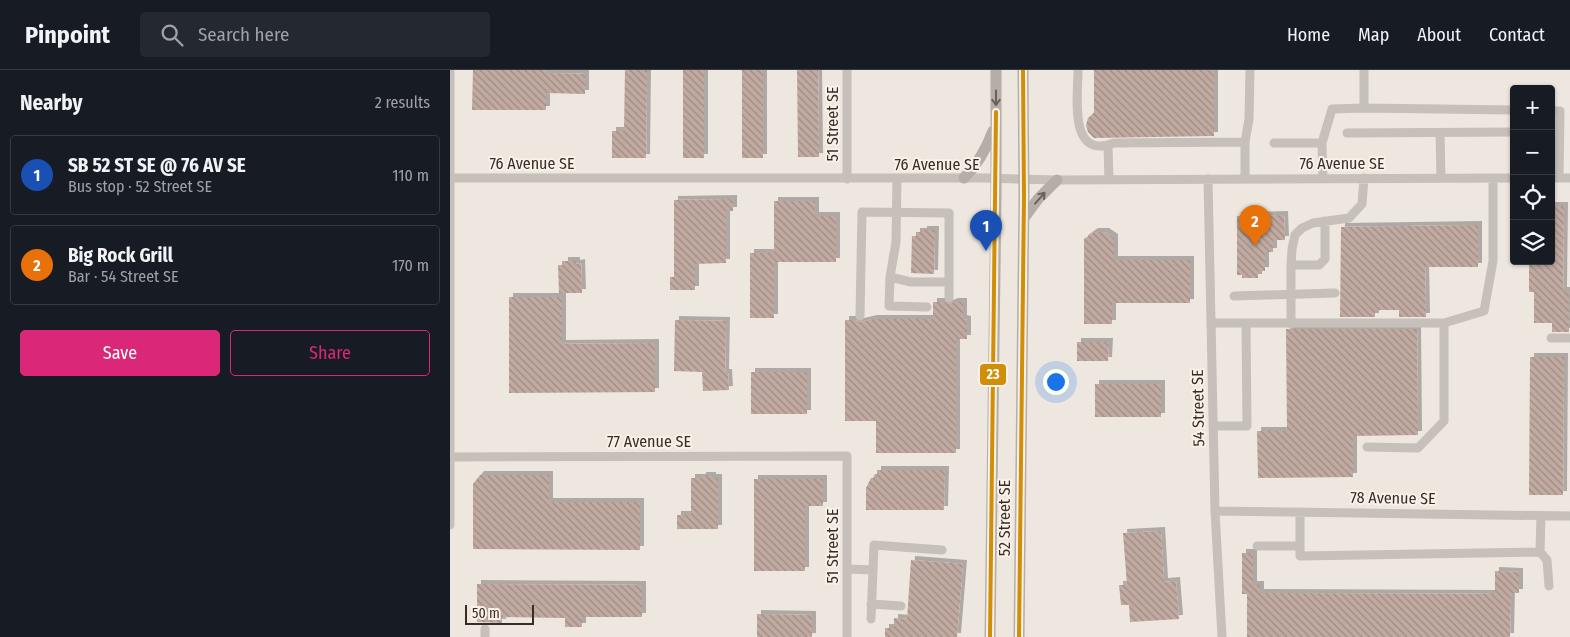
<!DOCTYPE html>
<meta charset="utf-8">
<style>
:root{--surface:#171b24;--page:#242831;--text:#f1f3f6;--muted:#9ea1a6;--line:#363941;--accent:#db2777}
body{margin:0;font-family:"Fira Sans Condensed",sans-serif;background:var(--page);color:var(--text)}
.controls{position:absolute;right:15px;top:15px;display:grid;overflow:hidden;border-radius:5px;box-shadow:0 1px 4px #0004}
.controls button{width:45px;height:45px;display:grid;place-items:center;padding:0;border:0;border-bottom:1px solid var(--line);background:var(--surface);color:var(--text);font:25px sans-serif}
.scale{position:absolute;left:15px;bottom:12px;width:69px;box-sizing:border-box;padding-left:5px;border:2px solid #372c28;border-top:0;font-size:14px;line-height:18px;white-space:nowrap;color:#372c28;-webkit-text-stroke:4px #faf1e8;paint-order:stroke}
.you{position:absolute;left:605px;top:311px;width:18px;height:18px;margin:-12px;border:4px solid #fff;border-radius:50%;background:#1a73e8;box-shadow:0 0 0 8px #1a73e833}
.badge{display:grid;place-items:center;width:32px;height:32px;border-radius:50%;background:var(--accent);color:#fff;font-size:16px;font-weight:700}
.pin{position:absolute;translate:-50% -41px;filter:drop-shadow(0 1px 2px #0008)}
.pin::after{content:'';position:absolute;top:26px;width:18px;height:15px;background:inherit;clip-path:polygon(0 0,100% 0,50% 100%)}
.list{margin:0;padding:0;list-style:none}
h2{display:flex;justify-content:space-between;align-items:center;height:65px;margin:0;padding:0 20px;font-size:21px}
h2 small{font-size:16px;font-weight:400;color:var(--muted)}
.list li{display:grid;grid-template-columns:32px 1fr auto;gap:15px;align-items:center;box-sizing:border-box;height:80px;margin:0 10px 10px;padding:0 10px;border:1px solid var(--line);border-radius:5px}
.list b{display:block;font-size:19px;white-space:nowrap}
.list p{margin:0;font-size:16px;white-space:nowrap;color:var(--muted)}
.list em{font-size:16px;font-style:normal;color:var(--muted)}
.actions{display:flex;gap:10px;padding:15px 20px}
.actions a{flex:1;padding:11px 0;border:1px solid var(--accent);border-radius:5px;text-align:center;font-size:18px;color:var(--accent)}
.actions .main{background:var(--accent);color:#fff}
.icon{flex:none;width:28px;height:28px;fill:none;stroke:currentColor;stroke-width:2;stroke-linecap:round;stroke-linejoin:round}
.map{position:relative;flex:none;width:1120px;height:567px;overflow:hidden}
header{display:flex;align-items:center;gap:30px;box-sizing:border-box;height:70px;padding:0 25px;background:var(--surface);border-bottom:1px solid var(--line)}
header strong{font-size:24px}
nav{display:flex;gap:28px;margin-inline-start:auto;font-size:18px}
.search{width:350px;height:45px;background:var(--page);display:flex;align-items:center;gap:12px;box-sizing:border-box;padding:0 18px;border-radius:5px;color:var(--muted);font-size:19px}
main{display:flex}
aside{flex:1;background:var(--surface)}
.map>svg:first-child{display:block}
</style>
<header>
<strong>Pinpoint</strong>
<div class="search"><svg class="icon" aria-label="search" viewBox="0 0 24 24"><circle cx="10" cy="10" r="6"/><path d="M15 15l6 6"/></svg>Search here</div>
<nav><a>Home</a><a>Map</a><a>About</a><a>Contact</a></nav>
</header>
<main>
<aside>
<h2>Nearby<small>2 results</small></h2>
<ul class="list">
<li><span class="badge" style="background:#1a4fb4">1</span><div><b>SB 52 ST SE @ 76 AV SE</b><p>Bus stop · 52 Street SE</p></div><em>110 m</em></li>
<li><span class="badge" style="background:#e8710a">2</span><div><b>Big Rock Grill</b><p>Bar · 54 Street SE</p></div><em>170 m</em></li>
</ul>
<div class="actions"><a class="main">Save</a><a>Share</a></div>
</aside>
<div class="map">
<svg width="1120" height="567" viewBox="0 0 1120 567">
<defs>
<pattern id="building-back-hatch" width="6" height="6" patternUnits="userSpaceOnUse" patternTransform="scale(1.25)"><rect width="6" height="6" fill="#c1aaa1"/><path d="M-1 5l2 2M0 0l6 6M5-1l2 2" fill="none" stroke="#9e8b83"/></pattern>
<filter id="shadow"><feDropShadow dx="4" dy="-4" stdDeviation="0" flood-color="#0004"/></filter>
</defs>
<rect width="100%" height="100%" fill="#ede7e0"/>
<!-- building -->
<path fill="url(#building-back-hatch)" filter="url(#shadow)" d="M23 0H96V3L135 4V24L96 23V40H22Z
M175 0H197L196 88H162V61H174Z
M233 0H254V88H233Z
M292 0H313V88H292Z
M347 0H368L369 87H348Z
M644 0H764V66L644 68 638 62 636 55 638 48 644 43Z
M283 129V141H276V193L245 194V220H220V207H224V130Z
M324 131H365V146H386V192H324V248H300V183H324Z
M1101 136H1114L1113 221H1119V262H1102V253H1084V222H1079V191H1101Z
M834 145 835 170H823V182H815V201H808V208H792V205H787V146Z
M1028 155V197H975L976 247H949V240H925V247H890L891 157Z
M473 160H485L484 204 461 203 462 166H466V162H473Z
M644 162H655L664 168V190H740V233H662V254H634V169Z
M114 191H126V194L131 193 132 223H109L108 195H114Z
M59 227H112V274L205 273V322L59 323Z
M483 232H494L499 234 504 232H513V249L517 250V269H506V383H426V351H395V250H405L410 252 423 249H483Z
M225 250 276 251 275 303H278L279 320 253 321 252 302 224 301Z
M836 259H967L968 365 903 366V407L808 408 807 361H837Z
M627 272H659L658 291H627Z
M1080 287H1114L1113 425H1079Z
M301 302H357V344H301Z
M645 314H711V347H645Z
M427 400H495L494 440H416V418L421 408H427Z
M30 405H99V432H190V480L23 479V414Z
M252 406H262V408H268V459H227V445H241V408H252Z
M304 409H373V436H355V501H304Z
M711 461 714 512 726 511 729 549 680 552 679 535H671L669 515H677L673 463Z
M792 483H803V515H810V523L1045 524V501L1069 502V523H1061L1060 567H797V524H792Z
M461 490 513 494 507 567H435V558H444V548L457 549Z
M27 514 192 515V547H132V557H115V548L52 547V553L27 552Z
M307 544 362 545V567H307Z"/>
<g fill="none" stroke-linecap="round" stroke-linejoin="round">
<!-- minor -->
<path stroke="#c6bfba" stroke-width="9" d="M397 0V109
M628 0C628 26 618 91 664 73L795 72
M914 38V0
M1101 41H1110L1109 108
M897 63 1064 62
M990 63 991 108
M824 73H872L873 108
M872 73 882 39 914 38 1064 40
M658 76 659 109
M0 108H534L607 110 1064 108
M447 108 446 172 440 207 439 236 477 237
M1101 108H1120
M758 109 765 441 772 567
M795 109V72L799 49 800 0
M841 195H869L875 189V151
M440 207 461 212H499
M784 226 885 223
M410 246 412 142 499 143V228
M761 253H994
M841 254V195L842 179 845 165 852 158 863 153 899 148 912 134 914 108
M1101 268H1120
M763 356H797L796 254
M917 377 968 378 994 351V253L1034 241 1043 191V108
M0 387 397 386V567
M765 441 1120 446
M850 442V486L1090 482 1091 446
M0 455V0
M807 476H850
M1090 482 1097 490 1099 516
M397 499 423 500 421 549
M423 500 424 475 492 480
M421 534 451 536
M35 567V559"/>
<!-- major -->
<path stroke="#b5ada8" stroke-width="11" d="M514 108C528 94 536 80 543 61
M574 148 588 129 607 110
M540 567 546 127V0
M569 567 574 126 573 0"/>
<defs>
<path id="bus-1" d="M540 567 546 42
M569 567 574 126 573 0"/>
</defs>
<!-- bus-1 casing -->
<use href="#bus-1" stroke="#faf1e8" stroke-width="8"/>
<!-- bus-1 -->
<use href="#bus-1" stroke="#d18e08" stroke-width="4"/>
</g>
<!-- one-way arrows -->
<defs><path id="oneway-shaft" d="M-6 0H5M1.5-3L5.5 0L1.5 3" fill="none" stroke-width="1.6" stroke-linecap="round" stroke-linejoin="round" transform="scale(1.25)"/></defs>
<g stroke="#69605b">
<use href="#oneway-shaft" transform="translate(546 28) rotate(90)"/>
<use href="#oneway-shaft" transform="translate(590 128) rotate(-49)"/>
</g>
<g text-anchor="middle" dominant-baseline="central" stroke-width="4" stroke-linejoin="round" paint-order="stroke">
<!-- street labels -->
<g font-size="16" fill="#372c28" stroke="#faf1e8">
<text transform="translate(382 54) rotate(-90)">51 Street SE</text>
<text x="82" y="93">76 Avenue SE</text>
<text x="892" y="93">76 Avenue SE</text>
<text x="487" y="94">76 Avenue SE</text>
<text transform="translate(748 338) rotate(-91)">54 Street SE</text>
<text x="199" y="371">77 Avenue SE</text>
<text transform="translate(943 428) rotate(1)">78 Avenue SE</text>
<text transform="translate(554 448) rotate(-90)">52 Street SE</text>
<text transform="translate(382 476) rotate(-90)">51 Street SE</text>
</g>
</g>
<rect stroke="#faf1e8" stroke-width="2" x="529" y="293" width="28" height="23" rx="5" fill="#d18e08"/>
<g font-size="14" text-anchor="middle" font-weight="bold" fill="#fff">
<text x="543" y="309">23</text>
</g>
</svg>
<div class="controls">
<button>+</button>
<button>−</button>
<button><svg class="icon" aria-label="locate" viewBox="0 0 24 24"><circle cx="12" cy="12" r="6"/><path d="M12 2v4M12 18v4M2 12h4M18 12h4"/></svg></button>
<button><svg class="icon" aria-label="layers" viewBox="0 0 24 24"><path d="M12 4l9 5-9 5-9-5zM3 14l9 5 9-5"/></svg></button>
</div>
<div class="scale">50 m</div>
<div class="you"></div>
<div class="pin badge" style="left:536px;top:181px;background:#1a4fb4">1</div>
<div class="pin badge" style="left:805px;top:176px;background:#e8710a">2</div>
</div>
</main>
